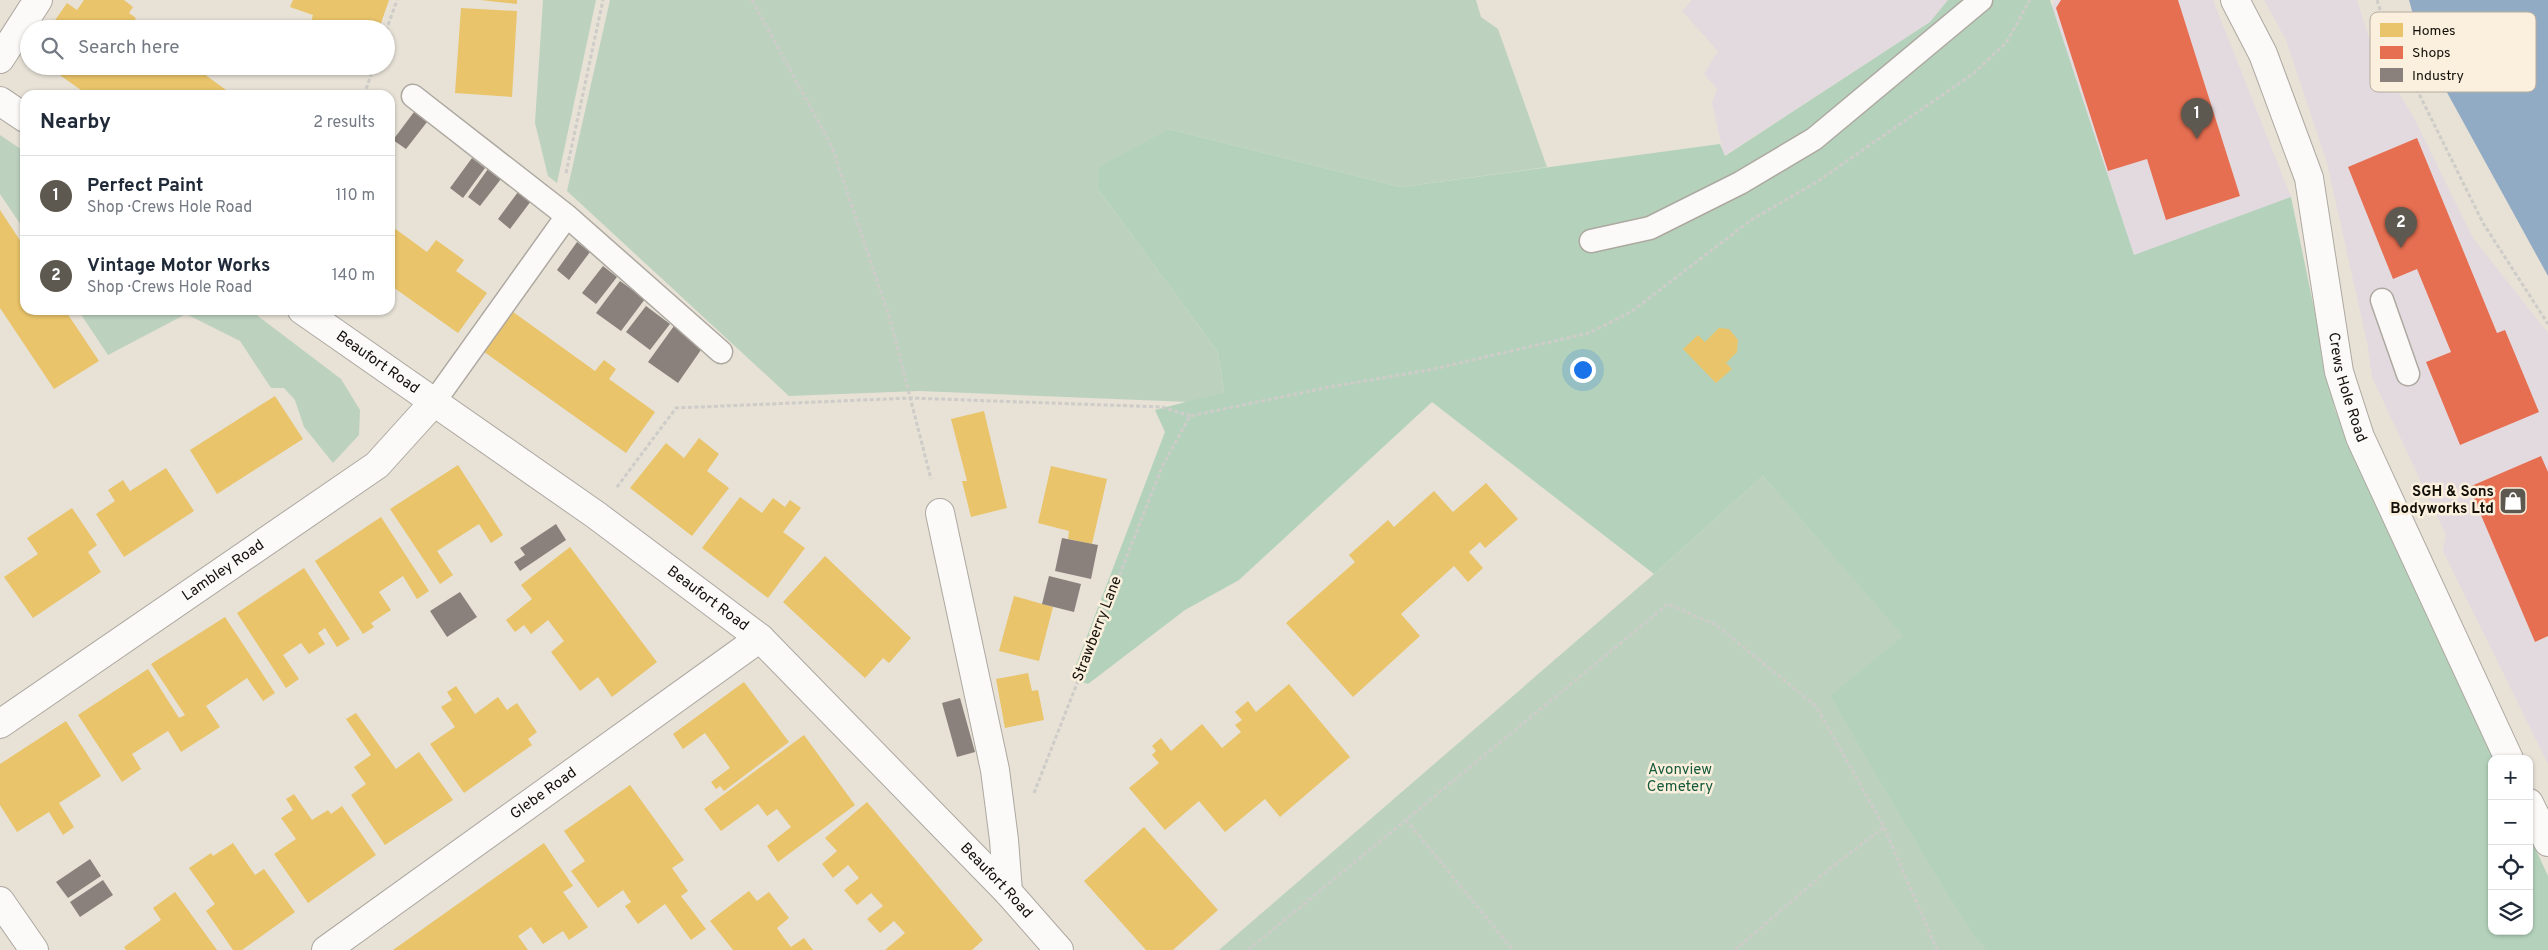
<!DOCTYPE html>
<meta charset="utf-8">
<style>
:root{--surface:#fff;--page:#f2f2f3;--text:#1f2937;--muted:#747a83;--line:#e0e1e3;--accent:#5d5951}
body{margin:0;font-family:Overpass,sans-serif;background:var(--page);color:var(--text)}
.controls{position:absolute;right:15px;bottom:15px;display:grid;overflow:hidden;border-radius:10px;box-shadow:0 1px 4px #0004}
.controls button{width:45px;height:45px;display:grid;place-items:center;padding:0;border:0;border-bottom:1px solid var(--line);background:var(--surface);color:var(--text);font:25px sans-serif}
.you{position:absolute;left:1582px;top:369px;width:18px;height:18px;margin:-12px;border:4px solid #fff;border-radius:50%;background:#1a73e8;box-shadow:0 0 0 8px #1a73e833}
.badge{display:grid;place-items:center;width:32px;height:32px;border-radius:50%;background:var(--accent);color:#fff;font-size:16px;font-weight:700}
.pin{position:absolute;translate:-50% -41px;filter:drop-shadow(0 1px 2px #0008)}
.pin::after{content:'';position:absolute;top:26px;width:18px;height:15px;background:inherit;clip-path:polygon(0 0,100% 0,50% 100%)}
.list{margin:0;padding:0;list-style:none}
h2{display:flex;justify-content:space-between;align-items:center;height:65px;margin:0;padding:0 20px;font-size:21px}
h2 small{font-size:16px;font-weight:400;color:var(--muted)}
.list li{display:grid;grid-template-columns:32px 1fr auto;gap:15px;align-items:center;box-sizing:border-box;height:80px;padding:0 20px;border-top:1px solid var(--line)}
.list b{display:block;font-size:19px;white-space:nowrap}
.list p{margin:0;font-size:16px;white-space:nowrap;color:var(--muted)}
.list em{font-size:16px;font-style:normal;color:var(--muted)}
.icon{flex:none;width:28px;height:28px;fill:none;stroke:currentColor;stroke-width:2;stroke-linecap:round;stroke-linejoin:round}
.map{position:relative;flex:none;width:2548px;height:950px;overflow:hidden}
.search{position:absolute;background:var(--surface);box-shadow:0 1px 4px #0004;left:20px;top:20px;width:375px;height:55px;display:flex;align-items:center;gap:12px;box-sizing:border-box;padding:0 18px;border-radius:28px;color:var(--muted);font-size:19px}
.panel{position:absolute;background:var(--surface);box-shadow:0 1px 4px #0004;left:20px;top:90px;width:375px;height:225px;border-radius:15px}
.map>svg:first-child{display:block}
</style>
<div class="map">
<svg width="2548" height="950" viewBox="0 0 2548 950">
<rect width="100%" height="100%" fill="#e7e1d6"/>
<!-- commercial -->
<path fill="#e3dae0" d="M1692 0H1948L1930 22 1724 156 1712 103 1717 89 1704 74 1718 51 1682 11Z
M2055 0H2213L2291 197 2134 256 2052 6Z
M2264 0H2357L2372 48 2414 118 2473 238 2548 333V764L2443 551 2446 535 2372 377 2367 342 2327 163 2286 40Z"/>
<!-- green -->
<path fill="#bcd2bf" d="M543 0H596L557 183 548 176 535 123Z
M610 0H1476L1481 17 1498 29 1547 167 1401 187 1169 129 1098 189 1218 352 1224 392 1189 402 919 391 789 396 567 191Z
M0 135 25 152V231L0 194Z
M78 310H250L341 379 360 410 359 435 333 463 304 427 295 400 284 388H271L240 341 186 314 108 355Z
M1763 476 1904 636 1987 950H1219L1654 574Z"/>
<!-- forest -->
<path fill="#b4d2bb" d="M1948 0H2050L2134 255 2291 197 2335 410 2494 759H2492V931H2529V835L2548 876V950H1987L1974 935 1930 866 1830 696 1903 636 1763 476 1654 574 1432 402 1239 580 1185 610 1088 684 1071 678 1165 432 1155 410 1224 392 1218 352 1098 189 1099 167 1169 129 1401 187 1720 144 1725 156 1930 22Z"/>
<!-- water -->
<path fill="#92abc4" d="M2409 0H2548V276L2422 47Z"/>
<!-- homes -->
<path fill="#e9c46a" d="M84 0H124L133 7 129 13 136 18 129 29H49L67 3 77 10Z
M293 0H389L379 29H309L313 15 290 7Z
M480 0H517V4Z
M461 8 517 11 512 97 455 93Z
M47 66H193L233 95H88Z
M0 210 25 248V310H65L99 361 54 389 0 308Z
M390 225 427 252 436 240 464 260 456 271 487 293 458 333 390 285Z
M509 309 595 371 604 360 616 369 609 379 655 412 626 453 480 349Z
M1719 328 1729 329 1738 340 1737 352 1726 363 1732 369 1716 383 1683 349 1698 335 1705 342Z
M275 396 303 439 217 494 190 450Z
M984 411 1007 508 971 517 962 481H967L951 419Z
M699 438 719 454 707 471 729 488 692 536 630 488 666 443 684 458Z
M458 465 503 535 491 543 479 524 437 551 453 575 440 584 390 509Z
M1051 466 1107 479 1092 544 1068 539 1069 531 1038 523Z
M166 468 194 511 124 557 96 514 115 501 108 490 123 480 130 491Z
M1486 483 1518 519 1485 548 1480 542 1469 552 1483 568 1468 582 1454 566 1401 614 1420 636 1353 697 1286 623 1355 562 1349 555 1388 520 1394 527 1434 491 1453 512Z
M740 497 762 513 773 498 785 507 790 500 801 508 783 532 805 548 768 598 702 548Z
M72 508 97 545 88 552 101 572 33 618 4 577 38 554 27 538Z
M381 517 429 591 417 599 403 576 379 592 391 610 371 623 374 627 363 634 315 561Z
M570 547 657 662 612 697 598 677 580 691 551 652 564 641 548 620 531 634 524 625 515 632 506 620 532 599 521 585Z
M825 556 911 638 889 663 883 658 865 678 783 602Z
M304 568 350 639 337 647 325 628 318 633 325 644 309 654 301 643 283 655 299 679 286 688 237 613Z
M1014 596 1053 607 1039 661 999 651Z
M225 617 275 693 263 701 247 678 206 706 220 727 181 752 168 731 132 754 141 769 122 782 78 715 148 669 179 718 185 715 151 664Z
M1028 673 1032 691 1038 690 1044 720 1005 728 996 679Z
M744 682 789 742 724 791 720 786 716 789 711 782 730 768 705 733 683 749 673 734Z
M1289 684 1350 757 1280 817 1265 799 1225 832 1199 801 1165 830 1129 788 1159 763 1152 755 1156 751 1152 746 1161 738 1171 751 1202 724 1222 748 1241 732 1235 725 1242 720 1235 712 1248 701 1256 712Z
M456 686 475 714 498 697 507 710 517 703 537 732 528 739 532 745 464 793 430 744 455 727 441 707 452 700 447 692Z
M356 713 396 769 419 752 453 800 385 845 351 795 366 784 354 767 371 755 346 719Z
M66 721 101 776 59 803 74 827 63 835 49 812 17 832 0 805V764Z
M804 735 855 805 778 862 767 846 791 827 777 809 767 816 758 804 721 831 704 809Z
M630 785 684 860 672 868 688 891 681 896 706 929 691 940 665 904 638 924 625 906 631 902 623 890 598 908 571 871 585 861 564 831Z
M294 794 312 820 328 810 331 814 342 806 376 855 308 903 274 854 296 839 281 818 293 810 286 799Z
M867 802 983 940 972 950H885L905 933 894 921 880 933 867 919 883 906 871 893 857 905 844 890 859 878 848 865 833 878 822 864 837 851 825 838Z
M1144 827 1218 910 1173 950H1146L1084 881Z
M233 843 255 875 264 869 295 912 242 950H233L206 911 215 904 189 868 211 853 213 856Z
M544 843 573 886 563 892 588 927 569 940 563 931 543 944 531 927 518 936 528 950H393Z
M749 891 757 901 769 892 789 918 777 928 784 938 791 947 804 938 813 950H733L710 921Z
M175 892 217 950H126L124 947 161 920 153 908Z"/>
<!-- shops -->
<path fill="#e76f51" d="M2061 0H2178L2240 196 2166 220 2147 159 2108 171 2056 8Z
M2417 138 2497 333 2505 330 2539 412 2460 445 2426 362 2451 352 2417 269 2393 279 2348 167Z
M2541 456 2548 472V636L2535 642 2469 487Z"/>
<!-- industry -->
<path fill="#8a817c" d="M414 112 427 122 406 149 393 140Z
M472 158 485 168 463 198 450 188Z
M488 169 501 179 480 206 468 197Z
M518 192 531 201 510 229 498 219Z
M577 242 590 252 569 280 557 270Z
M603 266 617 277 596 304 582 293Z
M620 281 645 299 621 331 596 313Z
M646 306 670 324 650 350 626 332Z
M674 326 703 347 678 383 648 362Z
M556 524 566 540 520 571 514 562 525 555 520 548Z
M1062 538 1098 545 1091 579 1055 571Z
M1049 576 1081 584 1074 612 1042 604Z
M460 592 477 617 447 637 430 611Z
M960 698 975 752 957 757 942 703Z
M90 859 101 876 68 898 56 882Z
M103 880 113 895 80 917 70 902Z"/>
<g fill="none" stroke-linecap="round" stroke-linejoin="round">
<defs>
<path id="service" d="M413 96 567 216 721 352
M1591 241 1650 228 1740 183 1814 139 1981 0
M2382 300 2408 374
M434 402 567 216"/>
<g id="minor">
<path id="s1" d="M2235 0 2263 54 2309 178 2339 372 2360 437 2509 759"/>
<path d="M0 59 38 0"/>
<path d="M0 101 25 118"/>
<path id="s2" d="M302 310 596 515 760 638 1008 892 1059 950"/>
<path d="M940 513 995 770 1004 840 1008 892"/>
<path id="s3" d="M0 724 377 465 434 402"/>
<path d="M2529 803 2548 842"/>
<path d="M0 901 34 950"/>
<path id="s4" d="M326 950 760 638"/>
</g>
</defs>
<!-- service casing -->
<use href="#service" stroke="#ada8a0" stroke-width="25"/>
<!-- minor casing -->
<use href="#minor" stroke="#ada8a0" stroke-width="30"/>
<!-- path -->
<path stroke="#ceccc9" stroke-width="3" stroke-dasharray="4 2.5" stroke-linecap="butt" d="M752 0 832 147 890 319 931 479
M2377 0 2385 25 2483 223 2548 324
M386 31 397 0
M364 95 374 66
M566 173 603 0
M617 487 676 408 910 398 1162 407 1190 416
M1034 793 1162 467 1190 416 1329 387 1429 370 1589 333 1631 312 1751 220 1815 183 1974 73 2006 43 2030 0
M1406 820 1513 950
M1248 950 1668 604 1716 625 1816 706 1884 827 1937 950
M1735 950 1828 870 1884 827"/>
<!-- service -->
<use href="#service" stroke="#fbfaf9" stroke-width="22"/>
<!-- minor -->
<use href="#minor" stroke="#fbfaf9" stroke-width="28"/>
</g>
<!-- icons -->
<defs>
<symbol id="shop-square" viewBox="-11 -11 22 22"><rect x="-9" y="-9" width="18" height="18" rx="4" fill="#5d5951" stroke="#fbefdd"/><path d="M-5-2.5h2.3a2.7 3.5 0 0 1 5.4 0H5L5.5 6h-11ZM-1.5-2.5h3a1.5 2.3 0 0 0-3 0Z" fill="#fff"/></symbol>
</defs>
<g fill-rule="evenodd">
<use href="#shop-square" x="2497" y="485" width="32" height="32"/>
</g>
<g text-anchor="middle" dominant-baseline="central" stroke-width="5" stroke-linejoin="round" paint-order="stroke">
<!-- street labels -->
<g font-size="15" fill="#13100a" stroke="#fbefdd">
<text stroke="none"><textPath href="#s2" startOffset="92">Beaufort Road</textPath></text>
<text stroke="none"><textPath href="#s1" startOffset="406">Crews Hole Road</textPath></text>
<text stroke="none"><textPath href="#s3" startOffset="271">Lambley Road</textPath></text>
<text stroke="none"><textPath href="#s2" startOffset="498">Beaufort Road</textPath></text>
<text transform="translate(1098 629) rotate(-69)">Strawberry Lane</text>
<text stroke="none"><textPath href="#s4" startOffset="268">Glebe Road</textPath></text>
<text stroke="none"><textPath href="#s2" startOffset="902">Beaufort Road</textPath></text>
</g>
<!-- poi labels -->
<g font-size="15" font-weight="bold" fill="#13100a" stroke="#fbefdd" text-anchor="end">
<text x="2494" y="492">SGH &amp; Sons<tspan x="2494" dy="17">Bodyworks Ltd</tspan></text>
</g>
<!-- park labels -->
<g font-size="15" fill="#155a3c" stroke="#fbefdd">
<text x="1680" y="770">Avonview<tspan x="1680" dy="17">Cemetery</tspan></text>
</g>
</g>
<!-- legend -->
<rect x="2370" y="12" width="166" height="80" rx="8" fill="#fbefdd" stroke="#b5ac9e" stroke-width="1"/>
<rect x="2380" y="23" width="23" height="14" fill="#e9c46a"/>
<rect x="2380" y="46" width="23" height="13" fill="#e76f51"/>
<rect x="2380" y="68" width="23" height="14" fill="#8a817c"/>
<g font-size="14" fill="#13100a">
<text x="2412" y="35">Homes</text>
<text x="2412" y="57">Shops</text>
<text x="2412" y="80">Industry</text>
</g>
</svg>
<div class="controls">
<button>+</button>
<button>−</button>
<button><svg class="icon" aria-label="locate" viewBox="0 0 24 24"><circle cx="12" cy="12" r="6"/><path d="M12 2v4M12 18v4M2 12h4M18 12h4"/></svg></button>
<button><svg class="icon" aria-label="layers" viewBox="0 0 24 24"><path d="M12 4l9 5-9 5-9-5zM3 14l9 5 9-5"/></svg></button>
</div>
<div class="you"></div>
<div class="pin badge" style="left:2197px;top:139px">1</div>
<div class="pin badge" style="left:2401px;top:248px">2</div>
<div class="search"><svg class="icon" aria-label="search" viewBox="0 0 24 24"><circle cx="10" cy="10" r="6"/><path d="M15 15l6 6"/></svg>Search here</div>
<section class="panel">
<h2>Nearby<small>2 results</small></h2>
<ul class="list">
<li><span class="badge">1</span><div><b>Perfect Paint</b><p>Shop · Crews Hole Road</p></div><em>110 m</em></li>
<li><span class="badge">2</span><div><b>Vintage Motor Works</b><p>Shop · Crews Hole Road</p></div><em>140 m</em></li>
</ul>
</section>
</div>
